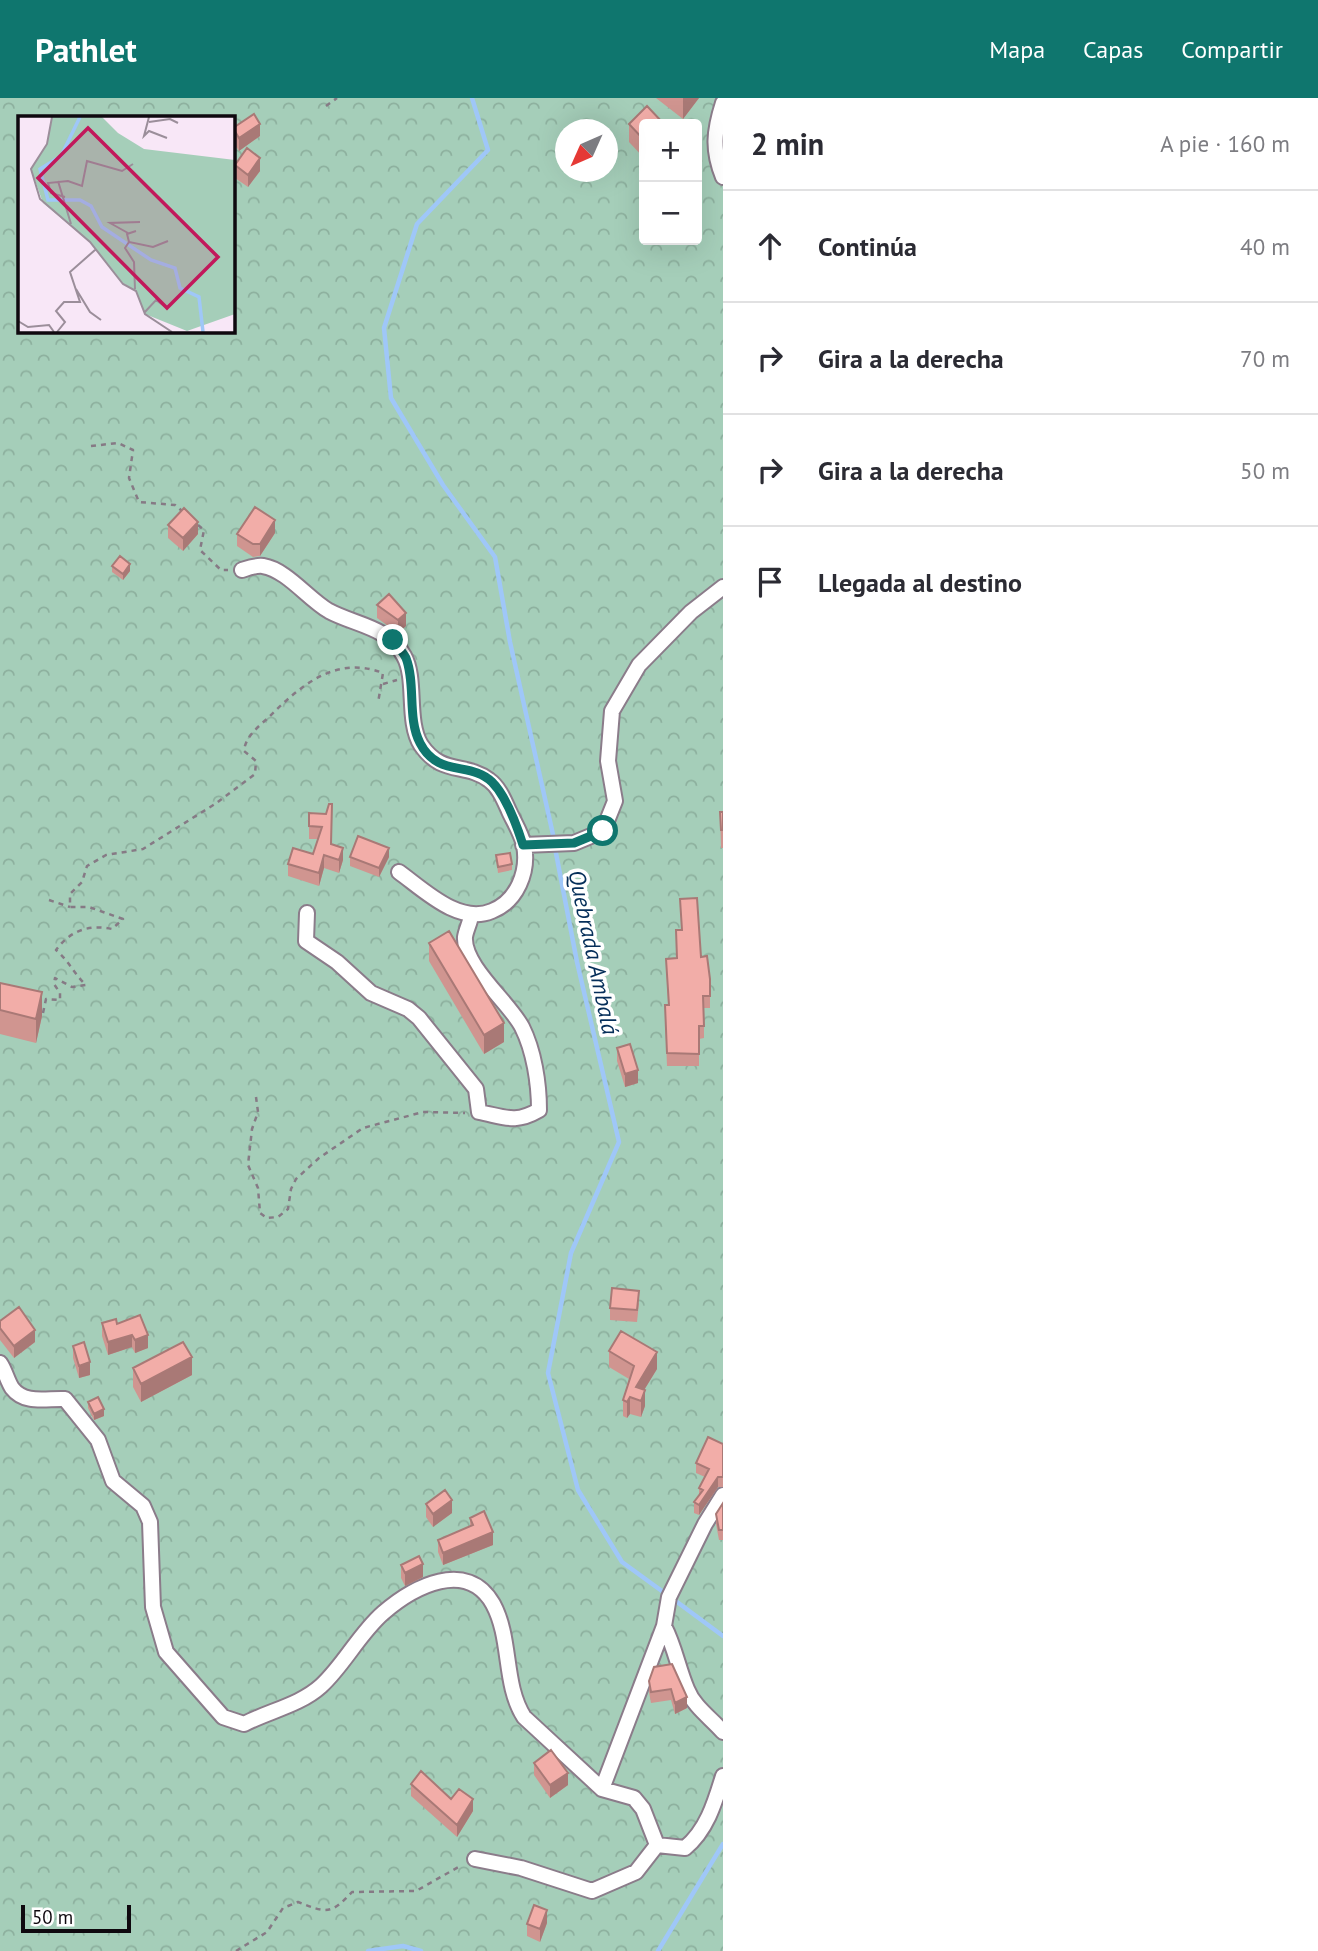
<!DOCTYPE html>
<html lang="es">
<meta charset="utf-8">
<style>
:root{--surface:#fff;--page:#f7f7f7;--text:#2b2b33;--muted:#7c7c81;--line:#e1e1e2;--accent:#0f766e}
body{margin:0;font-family:"PT Sans",sans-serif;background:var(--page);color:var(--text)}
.controls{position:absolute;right:21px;top:21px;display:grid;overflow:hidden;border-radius:7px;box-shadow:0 7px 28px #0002}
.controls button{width:63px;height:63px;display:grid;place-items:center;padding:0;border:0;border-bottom:2px solid var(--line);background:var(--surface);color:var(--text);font:35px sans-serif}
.compass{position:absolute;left:555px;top:21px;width:63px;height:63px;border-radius:50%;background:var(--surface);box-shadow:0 7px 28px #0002;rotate:225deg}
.scale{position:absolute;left:21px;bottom:18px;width:110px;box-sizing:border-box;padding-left:7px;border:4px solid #0f090f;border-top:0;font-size:19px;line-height:24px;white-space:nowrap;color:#0f090f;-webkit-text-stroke:5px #fff;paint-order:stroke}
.stop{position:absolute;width:21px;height:21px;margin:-16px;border:5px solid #0f766e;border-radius:50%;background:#fff}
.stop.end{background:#0f766e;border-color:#fff;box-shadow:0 2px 7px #0008}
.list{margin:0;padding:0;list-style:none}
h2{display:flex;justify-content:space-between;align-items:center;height:91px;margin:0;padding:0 28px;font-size:30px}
h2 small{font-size:23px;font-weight:400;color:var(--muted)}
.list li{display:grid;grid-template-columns:46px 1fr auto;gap:21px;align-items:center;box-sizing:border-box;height:112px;padding:0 28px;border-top:2px solid var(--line)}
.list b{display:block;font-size:26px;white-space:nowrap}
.list em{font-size:23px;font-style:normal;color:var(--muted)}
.icon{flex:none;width:38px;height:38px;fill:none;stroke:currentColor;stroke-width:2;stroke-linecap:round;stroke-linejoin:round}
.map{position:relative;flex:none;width:723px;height:1853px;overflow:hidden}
header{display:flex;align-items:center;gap:42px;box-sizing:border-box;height:98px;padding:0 35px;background:var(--accent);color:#fff}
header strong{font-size:33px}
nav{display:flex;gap:38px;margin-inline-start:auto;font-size:24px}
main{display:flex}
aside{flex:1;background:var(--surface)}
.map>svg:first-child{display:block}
</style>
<header>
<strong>Pathlet</strong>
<nav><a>Mapa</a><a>Capas</a><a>Compartir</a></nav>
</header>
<main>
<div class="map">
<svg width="723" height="1853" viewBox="0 0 723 1853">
<defs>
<pattern id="forest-crowns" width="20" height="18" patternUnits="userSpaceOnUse" patternTransform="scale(1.75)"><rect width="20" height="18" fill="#a5ceb9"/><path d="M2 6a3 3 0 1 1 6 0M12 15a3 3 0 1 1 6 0" fill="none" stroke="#8db09e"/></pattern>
</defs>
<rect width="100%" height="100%" fill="#f8e7f7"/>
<!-- forest -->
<path fill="url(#forest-crowns)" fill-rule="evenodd" d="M0 0H723V1853H0ZM19 19H233V233H19ZM644 26H697V142H644ZM566 32H608V74H566Z"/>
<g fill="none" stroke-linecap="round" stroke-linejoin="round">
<!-- stream -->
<path stroke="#9fc7f8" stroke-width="4.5" d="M472 0 488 52 417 126 384 230 391 300 443 387 495 459 510 544 554 741
M555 750 577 864 619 1044 571 1155 548 1275 578 1392 622 1464 666 1496
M673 1501 723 1538
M368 1853 403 1848 421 1853
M658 1853 723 1746"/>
<defs>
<path id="minor" d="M723 5C714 33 712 52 723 79
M242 472C248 470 256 467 263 468 287 472 308 501 329 513 355 527 389 529 404 558 417 581 406 623 421 647 442 678 465 664 489 682 499 689 504 702 509 713 514 724 521 735 524 747 529 774 517 803 492 813 459 827 424 792 399 774
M523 747 574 745 603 733 615 703 608 663 612 613 639 567 691 514 723 489
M307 815 306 843 337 864 371 895 408 911 419 920 476 991 479 1014C505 1019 515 1026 539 1012 539 985 534 953 522 929 509 904 463 868 465 839 466 832 470 825 471 818
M0 1265C5 1272 7 1282 12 1290 25 1307 47 1300 65 1301L98 1342 113 1383 143 1408 150 1424 153 1509 166 1554 223 1619 244 1626C269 1613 300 1607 321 1588 344 1567 359 1536 383 1515 413 1489 467 1460 493 1506 512 1541 503 1586 524 1619L602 1691 634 1700 643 1711 657 1747 685 1750C707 1732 715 1704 723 1678
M664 1528C675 1549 678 1570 687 1591 694 1609 711 1620 723 1634
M602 1691 664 1528 669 1499 705 1426 723 1397
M475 1761 521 1770 592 1793 636 1774 657 1747"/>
</defs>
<!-- minor casing -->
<use href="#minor" stroke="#8b7c8a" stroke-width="18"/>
<!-- path -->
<path stroke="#867a85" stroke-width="2.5" stroke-dasharray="5 5" stroke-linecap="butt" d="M326 8 337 0
M91 348 118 345 133 352 129 380 139 404 175 407 182 413
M198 427 204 432 200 452 221 472H228
M383 586 397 582
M49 802 70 809
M43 915 46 901 60 902V895L54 886 55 880 72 889 86 887C74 876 69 863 56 852 70 833 88 826 112 831L123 821 89 809H70V796L82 784 87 768 106 757 143 751 215 706 255 676 256 663 244 653C245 639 259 628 269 619 301 587 336 557 383 575L378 605
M256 999 258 1014 252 1031 248 1067 258 1090 260 1115 267 1120 278 1119 288 1111 291 1091 296 1081 319 1060 363 1030 423 1014 465 1015
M236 1853 267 1834 283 1810 298 1804C326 1815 331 1817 352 1794L416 1793 462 1767"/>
<!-- minor -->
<use href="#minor" stroke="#fff" stroke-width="14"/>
</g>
<!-- wall -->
<path fill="#d09590" d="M656 0H699L683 21Z
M629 26H644V60L629 44Z
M233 30 260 38 239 53 233 44Z
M235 67 260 73 248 89 235 80Z
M168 427 198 436 183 453 168 440Z
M275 435 260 458 253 459 237 448V436Z
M112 468 130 473 123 482 112 474Z
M377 507 406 528 398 535 377 520Z
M720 714H723V750H721Z
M309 715 326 716 331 746 343 762 339 775 324 770 319 788 288 778V766L313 756 318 741H309Z
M496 757 512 766V772L498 775Z
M350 759H389L379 779 350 768Z
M680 801 701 859 710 898V910H704V940L699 941V968H667L665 919V907H668L666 861 676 860 682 832Z
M429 845 504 944 484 956 429 863Z
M0 885 42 918 36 945 0 936Z
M617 950 638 985 625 989 617 963Z
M639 1205 637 1224 610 1222V1210Z
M0 1223 35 1244 14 1260 0 1242Z
M102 1225 117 1226 148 1250 135 1255 132 1249 108 1257 102 1238Z
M73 1248 90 1277 79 1280 73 1260Z
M609 1253 657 1271 644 1292 645 1308 641 1319 630 1316 627 1320 623 1318V1302L629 1281 609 1269Z
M133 1270 192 1277 141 1304 133 1289Z
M88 1304 104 1318 94 1322 88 1310Z
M723 1346V1389H718L699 1417 694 1415V1404L699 1398V1390L705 1379 696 1375V1365Z
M723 1405V1442H719L716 1426V1416Z
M426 1406 452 1415 433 1429 426 1419Z
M470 1420 493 1447 443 1467 438 1454V1442L470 1429Z
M401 1467 423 1479 405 1488 401 1480Z
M654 1569 687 1610 675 1616 671 1602 651 1605 649 1594V1583Z
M534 1665 568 1687 550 1700 534 1677Z
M411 1686 451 1701 473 1713 457 1739 411 1698Z
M547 1825 540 1844 527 1838V1826Z"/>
<!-- shaded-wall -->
<path fill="#a97976" d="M683 0H699L683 21Z
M260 26V38L239 53V40Z
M260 60V73L248 89V77Z
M701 63V82L697 86V67Z
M275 422V435L260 458V446Z
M198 424V436L183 453V440Z
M130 466V473L123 482V476Z
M406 515V528L398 535V522Z
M343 750V762L339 775V762Z
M389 750V759L379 779V770Z
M324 757V770L319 788V775Z
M42 894V918L36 945V921Z
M504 925V944L484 956V937Z
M638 972V985L625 989V976Z
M35 1232V1244L14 1260V1248Z
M132 1237V1249L108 1257V1244Z
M148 1237V1250L135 1255V1242Z
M657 1254V1271L638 1302 636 1289Z
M192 1259V1277L141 1304V1286Z
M90 1264V1277L79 1280V1268Z
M645 1292V1308L641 1319V1303Z
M630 1299V1316L627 1320V1304Z
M104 1311V1318L94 1322V1316Z
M718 1379V1389L699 1417V1407Z
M452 1402V1415L433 1429V1416Z
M493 1434V1447L443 1467V1455Z
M423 1466V1479L405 1488V1475Z
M687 1599V1610L675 1616V1605Z
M568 1675V1687L550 1700V1687Z
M473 1701V1713L457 1739V1727Z
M547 1812V1825L540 1844V1831Z"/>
<!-- building -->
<path fill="#f2ada8" stroke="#a97976" stroke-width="2" d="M647 8 664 26H644V42L629 26Z
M254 16 260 26 239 40 233 30Z
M247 50 260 60 248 77 235 67Z
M697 59 701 63 697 67Z
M255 409 275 422 260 446H253L237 436Z
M184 410 198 424 183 440 168 427Z
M120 458 130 466 123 476 112 468Z
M389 496 406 515 398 522 377 507Z
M329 706H332L331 746 343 750 339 762 324 757 319 775 288 766 293 750 313 756 322 729 309 728V715L326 716Z
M720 714H723V732H721Z
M358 738 389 750 379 770 350 759Z
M510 755 512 766 498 769 496 757Z
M697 800 701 859 707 858 710 881V898H703L704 928H699V956L667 955 665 907H669L666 861 677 860 676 832H682L680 801Z
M449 833 504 925 484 937 429 845Z
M0 885 42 894 36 921 0 912Z
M630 946 638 972 625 976 617 950Z
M612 1190 639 1193 637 1212 610 1210Z
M19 1209 35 1232 14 1248 0 1230V1223Z
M140 1217 148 1237 135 1242 132 1237 108 1244 102 1225 116 1221 117 1226Z
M621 1233 657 1254 636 1289 645 1292 641 1303 630 1299 627 1304 623 1302 634 1268 609 1253Z
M84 1244 90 1264 79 1268 73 1248Z
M183 1244 192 1259 141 1286 133 1270Z
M98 1299 104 1311 94 1316 88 1304Z
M708 1339 723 1346V1379H718L699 1407 694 1404 703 1392 699 1390 709 1371 696 1365Z
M445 1392 452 1402 433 1416 426 1406Z
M723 1405V1432H719L716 1416Z
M484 1413 493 1434 443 1455 438 1442 473 1427 470 1420Z
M419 1458 423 1466 405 1475 401 1467Z
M672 1566 687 1599 675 1605 671 1591 651 1594 649 1583 654 1569Z
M551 1652 568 1675 550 1687 534 1665Z
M421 1673 451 1701 459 1691 473 1701 457 1727 411 1686Z
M534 1807 547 1812 540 1831 527 1826Z"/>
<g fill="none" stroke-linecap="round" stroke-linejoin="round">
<!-- route -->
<path stroke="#0f766e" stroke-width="9" d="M393 542C397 548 403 554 406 560 416 586 407 620 420 645 438 680 471 663 492 684 507 699 517 728 523 747L574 745 603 733"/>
</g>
<g text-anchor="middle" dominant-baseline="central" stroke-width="7" stroke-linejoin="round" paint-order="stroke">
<!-- water labels -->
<g font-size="23" font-style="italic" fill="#052e59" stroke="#fff">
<text transform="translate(594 854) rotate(78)">Quebrada Ambalá</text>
</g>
</g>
<!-- overview -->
<g transform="translate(18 18)">
<rect width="217" height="217" fill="#f8e7f7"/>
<path d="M34 1H84L100 17 126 33 217 44V198L169 215 127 198 118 175 105 167 72 126 25 87 13 53 29 28Z" fill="#a5ceb9"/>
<path fill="none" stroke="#9fc7f8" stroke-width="3.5" d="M62 1 43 40 22 53 30 84H62L73 90 84 111 133 144 157 152 162 172 181 181 185 216"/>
<path fill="none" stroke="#9b8e9a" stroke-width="2" d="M34 1 29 28 13 53 22 83 72 126 105 168 118 175 127 198 154 216M131 1 126 20 131 15 149 22M131 6 152 3 160 7M40 65 53 108M47 81 33 77 30 67 50 65 64 70 69 45 104 55 115 48M118 115 109 118 111 126 135 131 150 125M110 117 92 107 122 106M111 126 107 132 116 146 117 173M58 173 72 196 83 204M126 197 138 184 150 193M0 205 10 211 31 209 36 216M39 216 47 206 38 195 46 186H62L52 156 77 134"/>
<path fill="#c2185b" fill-opacity="0.15" stroke="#c2185b" stroke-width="3.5" d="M70 12 200 141 149 192 20 62Z"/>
<rect width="217" height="217" fill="none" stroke="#0f090f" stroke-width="3.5"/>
</g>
</svg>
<div class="controls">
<button>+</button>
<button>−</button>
</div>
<svg class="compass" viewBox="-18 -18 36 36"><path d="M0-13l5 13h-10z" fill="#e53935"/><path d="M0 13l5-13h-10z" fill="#7c7c81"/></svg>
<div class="scale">50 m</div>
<div class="stop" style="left:603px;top:733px"></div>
<div class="stop end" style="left:393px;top:542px"></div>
</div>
<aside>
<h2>2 min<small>A pie · 160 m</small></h2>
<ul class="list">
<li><svg class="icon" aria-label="ahead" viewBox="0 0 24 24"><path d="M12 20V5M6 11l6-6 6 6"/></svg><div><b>Continúa</b></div><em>40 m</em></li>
<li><svg class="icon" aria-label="right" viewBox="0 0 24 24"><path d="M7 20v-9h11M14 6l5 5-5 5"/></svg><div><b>Gira a la derecha</b></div><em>70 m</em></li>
<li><svg class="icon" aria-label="right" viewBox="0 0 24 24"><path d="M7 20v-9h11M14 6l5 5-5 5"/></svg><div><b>Gira a la derecha</b></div><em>50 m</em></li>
<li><svg class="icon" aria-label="arrive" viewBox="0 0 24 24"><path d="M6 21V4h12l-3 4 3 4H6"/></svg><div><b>Llegada al destino</b></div></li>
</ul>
</aside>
</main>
